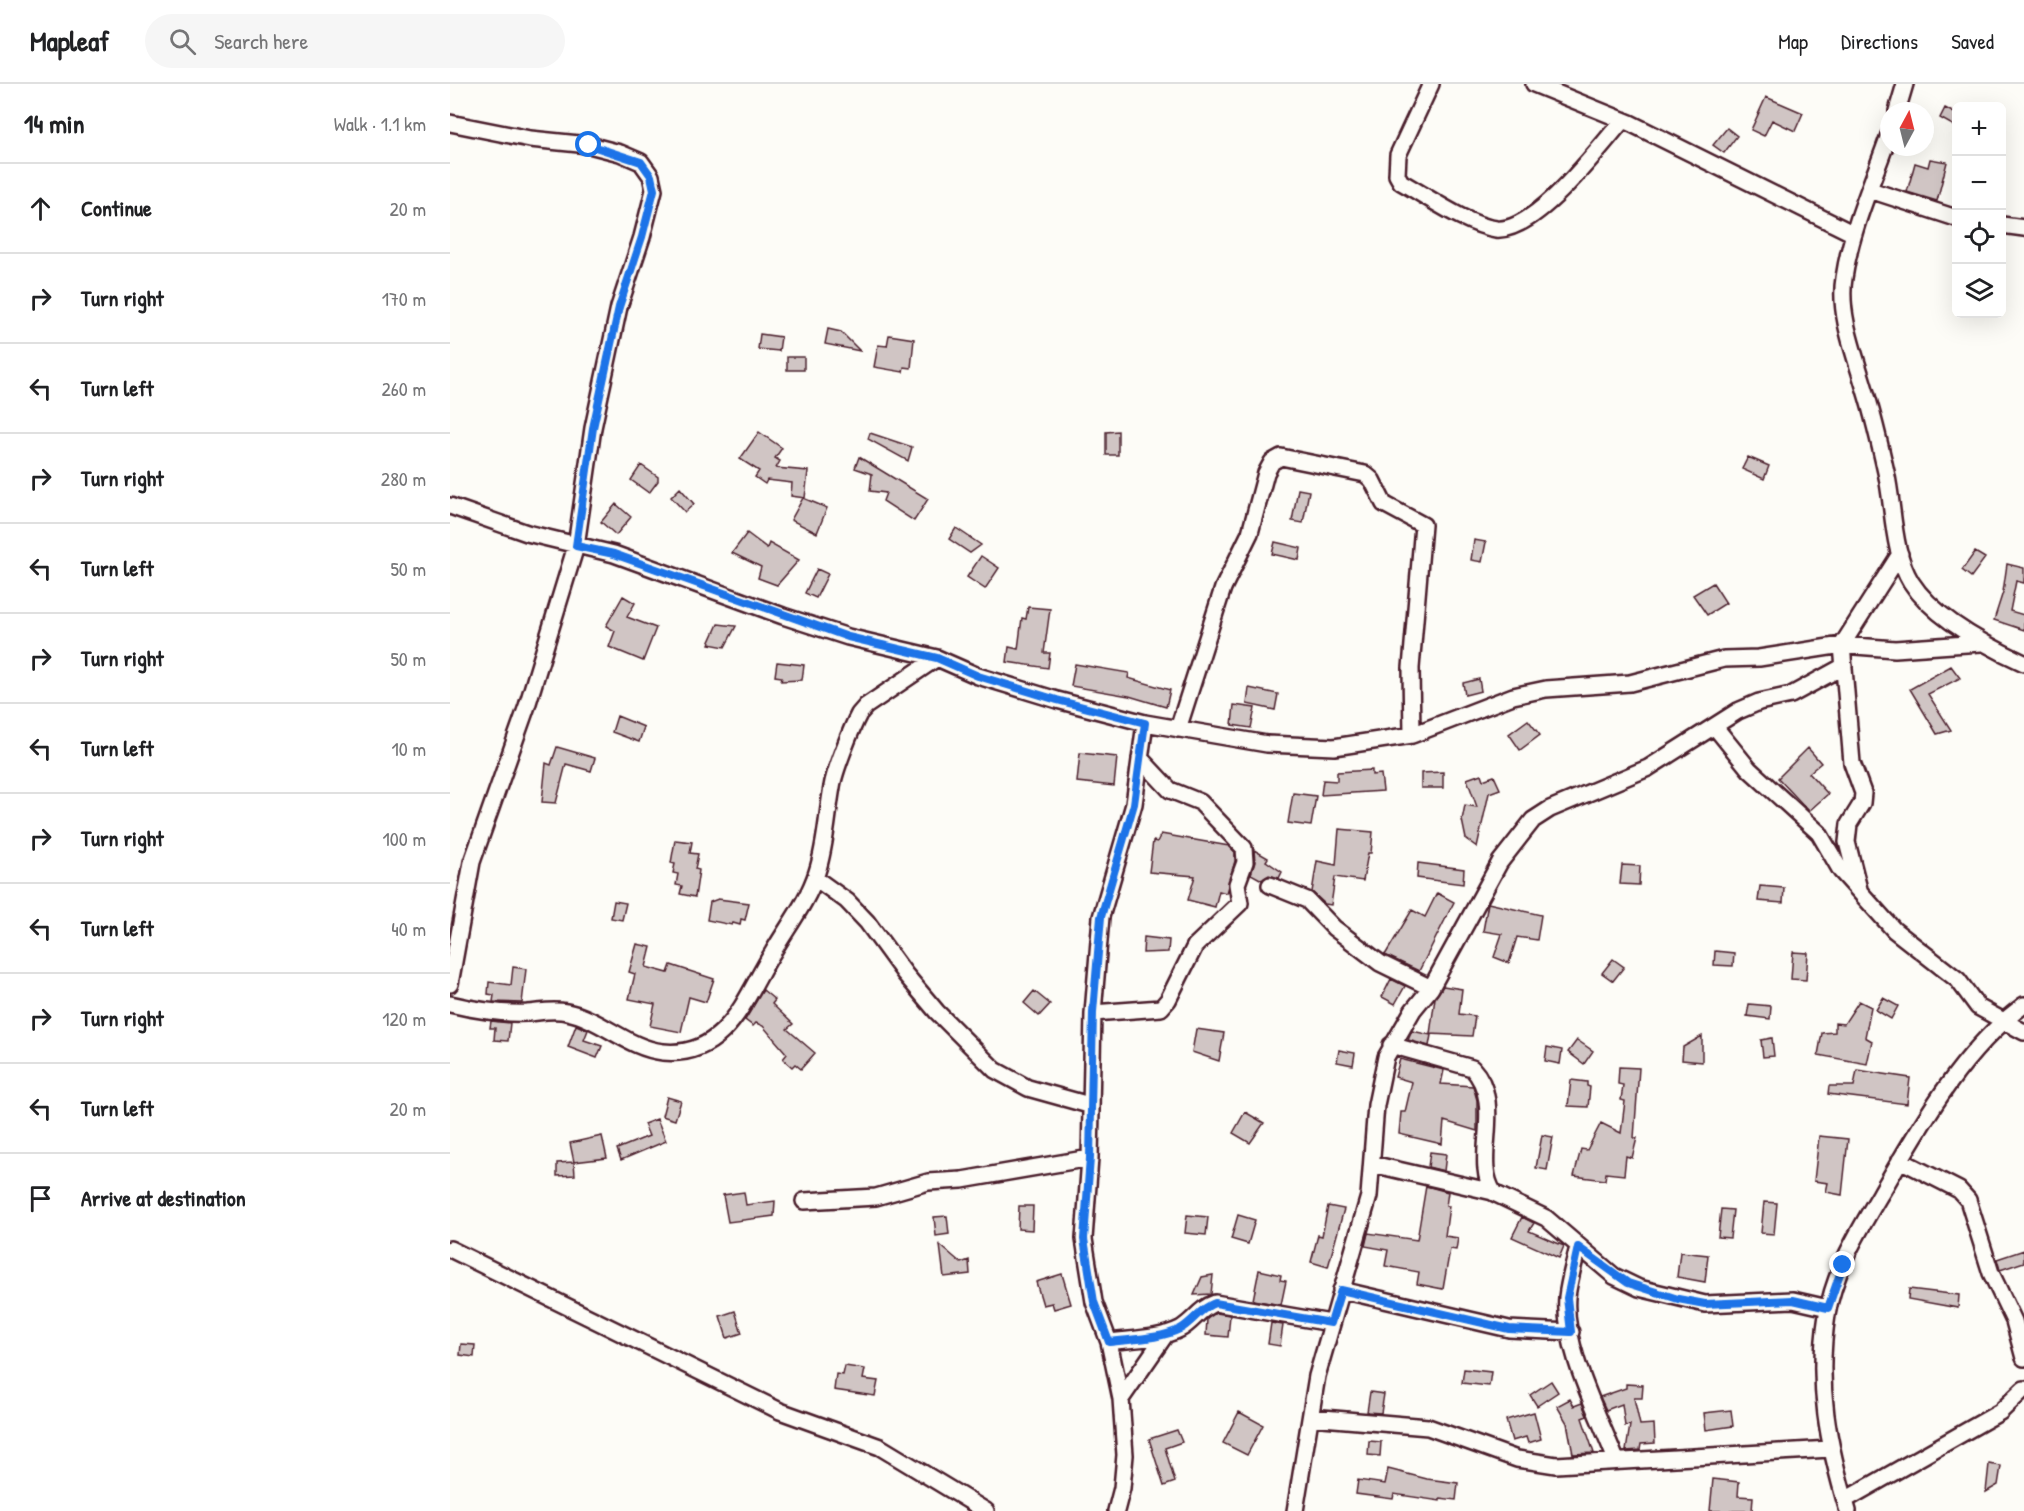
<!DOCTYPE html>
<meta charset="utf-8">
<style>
:root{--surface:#fff;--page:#f6f6f6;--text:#202124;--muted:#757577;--line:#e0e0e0}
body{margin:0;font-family:"Patrick Hand",sans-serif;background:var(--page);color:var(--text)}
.controls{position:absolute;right:18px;top:18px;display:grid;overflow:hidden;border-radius:9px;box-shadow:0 6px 24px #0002}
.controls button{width:54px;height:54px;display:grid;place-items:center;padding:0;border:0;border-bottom:2px solid var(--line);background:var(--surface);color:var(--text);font:30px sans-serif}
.compass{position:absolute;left:1430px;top:18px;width:54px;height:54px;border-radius:50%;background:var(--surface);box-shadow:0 6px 24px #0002;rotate:7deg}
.stop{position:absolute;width:18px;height:18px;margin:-14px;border:4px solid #1a73e8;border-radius:50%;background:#fff}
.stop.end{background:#1a73e8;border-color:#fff;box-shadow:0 2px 6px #0008}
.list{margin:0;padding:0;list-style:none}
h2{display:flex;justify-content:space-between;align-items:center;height:78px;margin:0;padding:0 24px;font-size:26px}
h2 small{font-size:20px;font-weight:400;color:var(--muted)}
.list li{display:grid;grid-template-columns:39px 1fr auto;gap:18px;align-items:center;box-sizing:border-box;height:90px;padding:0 24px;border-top:2px solid var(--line)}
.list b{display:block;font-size:22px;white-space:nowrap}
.list em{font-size:20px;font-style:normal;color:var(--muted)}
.icon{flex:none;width:33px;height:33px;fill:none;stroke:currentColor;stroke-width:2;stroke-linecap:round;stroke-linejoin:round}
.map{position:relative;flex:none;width:1574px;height:1427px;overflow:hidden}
header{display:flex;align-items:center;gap:36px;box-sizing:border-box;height:84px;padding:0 30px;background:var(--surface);border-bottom:2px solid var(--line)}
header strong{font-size:28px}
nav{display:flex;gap:33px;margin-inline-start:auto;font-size:21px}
.search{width:420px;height:54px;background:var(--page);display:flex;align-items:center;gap:15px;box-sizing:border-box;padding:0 21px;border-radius:33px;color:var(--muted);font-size:22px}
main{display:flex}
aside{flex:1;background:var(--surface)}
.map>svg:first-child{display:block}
</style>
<header>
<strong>Mapleaf</strong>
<div class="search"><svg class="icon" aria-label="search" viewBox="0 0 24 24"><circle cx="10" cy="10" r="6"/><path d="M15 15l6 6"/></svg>Search here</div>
<nav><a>Map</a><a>Directions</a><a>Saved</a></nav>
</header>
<main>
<aside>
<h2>14 min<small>Walk · 1.1 km</small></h2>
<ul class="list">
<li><svg class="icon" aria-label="ahead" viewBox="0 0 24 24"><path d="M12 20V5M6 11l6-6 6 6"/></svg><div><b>Continue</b></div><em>20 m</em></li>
<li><svg class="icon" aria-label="right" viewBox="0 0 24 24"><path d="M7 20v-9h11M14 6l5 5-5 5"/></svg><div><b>Turn right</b></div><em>170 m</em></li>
<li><svg class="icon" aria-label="left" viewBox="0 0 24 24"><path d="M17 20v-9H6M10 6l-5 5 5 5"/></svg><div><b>Turn left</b></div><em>260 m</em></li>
<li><svg class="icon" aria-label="right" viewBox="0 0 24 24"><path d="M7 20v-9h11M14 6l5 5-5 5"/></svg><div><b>Turn right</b></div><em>280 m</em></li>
<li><svg class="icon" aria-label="left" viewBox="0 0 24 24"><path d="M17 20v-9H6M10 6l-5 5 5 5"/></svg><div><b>Turn left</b></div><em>50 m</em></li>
<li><svg class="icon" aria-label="right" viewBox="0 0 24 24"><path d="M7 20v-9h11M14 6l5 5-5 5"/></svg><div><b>Turn right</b></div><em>50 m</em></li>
<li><svg class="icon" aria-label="left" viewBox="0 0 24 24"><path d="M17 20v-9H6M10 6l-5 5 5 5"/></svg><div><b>Turn left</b></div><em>10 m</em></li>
<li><svg class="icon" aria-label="right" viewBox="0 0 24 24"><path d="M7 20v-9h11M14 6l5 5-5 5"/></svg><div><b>Turn right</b></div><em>100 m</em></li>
<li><svg class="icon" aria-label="left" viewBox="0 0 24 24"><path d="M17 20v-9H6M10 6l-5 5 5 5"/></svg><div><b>Turn left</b></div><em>40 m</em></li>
<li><svg class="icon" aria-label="right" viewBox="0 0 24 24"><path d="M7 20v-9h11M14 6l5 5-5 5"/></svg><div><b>Turn right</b></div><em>120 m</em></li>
<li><svg class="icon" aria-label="left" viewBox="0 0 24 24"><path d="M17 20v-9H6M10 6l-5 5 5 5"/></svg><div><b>Turn left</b></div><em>20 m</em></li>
<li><svg class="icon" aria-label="arrive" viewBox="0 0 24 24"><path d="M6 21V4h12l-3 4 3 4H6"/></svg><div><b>Arrive at destination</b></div></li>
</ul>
</aside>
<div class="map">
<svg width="1574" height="1427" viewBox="0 0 1574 1427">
<rect width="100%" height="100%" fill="#fdfcf7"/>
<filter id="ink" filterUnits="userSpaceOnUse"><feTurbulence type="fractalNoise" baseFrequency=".0167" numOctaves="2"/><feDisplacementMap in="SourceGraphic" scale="12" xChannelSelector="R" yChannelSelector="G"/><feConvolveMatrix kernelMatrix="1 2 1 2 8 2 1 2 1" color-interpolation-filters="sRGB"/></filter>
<g filter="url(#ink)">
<!-- building -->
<path fill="#d0c5c4" stroke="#4a1f2b" stroke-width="1.5" d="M1316 13 1353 29 1345 47 1322 36 1314 52 1301 46Z
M1495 24 1506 30V43L1490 34Z
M1277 44 1287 52 1274 69 1263 61Z
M1480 75 1497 78 1487 117 1457 108 1465 79 1478 83Z
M378 245 391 248 410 267 375 260Z
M310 250 331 253 329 267 308 265Z
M439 251 464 255 461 284 454 283 453 288 424 283 428 261 437 262Z
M337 273H354V286H337Z
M668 347V371H656V348Z
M309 348 332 364 325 374 330 377 326 384 358 387 355 414 341 412 342 399 317 396 315 400 305 393 309 387 290 375Z
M420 349 462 363 458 377 418 355Z
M409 373 478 415 464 437 433 417 436 409 420 407 422 390 405 384Z
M1298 373 1319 382 1314 395 1292 385Z
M191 381 208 393V397L199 409 181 396Z
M230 404 244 420 235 428 221 413Z
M848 405 859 407 853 439 842 437Z
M353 414 377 424 367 449 341 436Z
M166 420 181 433 166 451 151 438Z
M506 444 531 461 520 469 499 455Z
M297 449 317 464 319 459 349 476 327 501 308 494 311 483 282 469Z
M1024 456 1036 458 1032 478 1021 476Z
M825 458 851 464 849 476 822 470Z
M1525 468 1535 474 1521 493 1512 486Z
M531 472 549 484 535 505 517 493Z
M1557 480 1574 484V499L1566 497 1560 527 1574 531V546L1544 536 1553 508Z
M367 485 378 490 366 514 355 509Z
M1263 499 1276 519 1257 531 1243 511Z
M173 512 185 519 177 533 206 544 193 577 159 563 165 547 156 542Z
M578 523 600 525 594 569H600L598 584 557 578 559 563 568 565 572 534 576 535Z
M268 540 286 542 275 563 259 560Z
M327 578 354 581 352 596 331 597 332 593 325 592Z
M625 580 679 589 678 594 720 606 716 623 679 612 621 602Z
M1501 582 1510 594 1478 610 1501 646 1487 650 1460 605Z
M1029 595 1031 607 1015 611 1013 599Z
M799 604 828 610 825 626 797 620Z
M784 621 805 624 801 644 782 641Z
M167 632 194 643 189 658 162 648Z
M1078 636 1090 651 1070 666 1059 650Z
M107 663 145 674 141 687 116 680 106 719 92 718 96 679 101 681Z
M1358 664 1371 679 1359 689 1378 710 1359 727 1328 694Z
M630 669 667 673 664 702 627 698Z
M922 686V691L931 690 933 707 871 711 873 696 887 697V688Z
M993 688V704H971V689Z
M1031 690 1033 696 1044 692 1050 705 1039 709 1027 763 1016 755 1012 736 1015 721 1027 723 1017 695Z
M843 709 866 712 861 742 838 739Z
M889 745 923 748 921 769H918L913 797 885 793 881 821 875 820 862 808 867 777 886 781Z
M711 750 779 762 785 768V777L776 809 769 807 765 823 738 816 745 792 699 788 703 757 707 758Z
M225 756 242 758 240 769 248 770 245 785 249 786 245 813 230 810 232 802 226 801 228 790 223 789 225 780 221 779Z
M804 766 818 774 816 777 832 788 829 794 819 791 812 796 801 790 805 778Z
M968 779 1014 785 1013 800 967 794Z
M1172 781 1190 782 1189 801 1170 800Z
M1310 802 1334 804 1333 819 1308 817Z
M987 809 1004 818 969 887 935 871 962 826 975 833Z
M268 815 299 819 295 836 291 835 290 841 283 839 282 841 257 836 260 818Z
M164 817 176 819 172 836 161 834Z
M1038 819 1091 831 1087 856 1067 853 1059 879 1044 873 1052 850 1033 847Z
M694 853 719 856 718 868 693 869Z
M187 860 201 863 196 883 218 889 221 881 264 895 256 918 239 913 231 948 200 942 205 920 179 915 185 890 179 888Z
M1265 867 1284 869 1283 882 1264 881Z
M1343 868 1358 869 1356 896 1341 895Z
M1163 875 1174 883 1163 897 1152 889Z
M63 883 76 885 72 919 43 918 44 911 38 910 39 898 61 901Z
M941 895 955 902 945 920 932 913Z
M993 902 1012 905 1009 930 1025 932 1022 952 980 950 985 914Z
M313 906 325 916 322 920 343 940 337 945 365 969 351 985 345 980 342 983 333 975 337 970 313 942 306 939 303 942 295 936Z
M584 907 600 920 589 932 574 919Z
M1433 914 1448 922 1441 935 1426 926Z
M1409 917 1421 923 1415 953 1422 957 1417 980 1368 971 1372 949 1385 948V939L1394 940Z
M1299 920 1321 922 1320 935 1297 932Z
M41 937 60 939 58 957 44 956 45 944H40Z
M126 941 138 946 134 956 152 962 147 974 118 963Z
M746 945 774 949 769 977 742 968Z
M962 947 981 951 979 962 958 956Z
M1252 952V978L1232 976 1233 963Z
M1322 954 1324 972 1313 973 1311 956Z
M1127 956 1143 967 1134 980 1118 968Z
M1097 963 1112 966 1110 980 1095 977Z
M889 966 905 969 903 981 887 978Z
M950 975 994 986 991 1000 1023 1002 1027 1016V1047L994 1037 992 1060 949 1050 951 1028H955L962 998 945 993Z
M1169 983 1189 984 1184 1054H1187L1182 1074 1176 1072 1174 1091 1156 1089 1155 1096 1124 1092 1131 1065 1137 1066 1151 1039 1171 1049 1175 1017 1171 1016 1173 1001 1168 1000Z
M1407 986 1460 994 1457 1020 1378 1010 1379 1002H1404Z
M1121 996 1137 998V1002L1140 1003 1138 1023 1118 1022Z
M217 1013 231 1017 225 1036 212 1032Z
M795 1028 814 1039 800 1059 783 1049Z
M207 1035 216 1057 171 1076 167 1065 199 1052 194 1040Z
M1092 1051 1103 1053 1097 1086 1086 1084Z
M152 1052 157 1074 124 1078 125 1091 107 1092V1079L124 1078 120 1059Z
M1369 1052 1398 1055 1392 1111 1376 1108 1378 1099 1364 1097Z
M980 1068 996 1070 994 1087 978 1083Z
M976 1102 998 1108 996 1122H999L995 1152 1008 1154 1006 1166 1000 1165 993 1205 967 1200 969 1188 935 1182 938 1166 915 1162 918 1149 967 1156Z
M294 1108 296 1121 325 1117 324 1132 278 1138 273 1111Z
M1314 1118 1327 1119 1324 1150 1311 1149Z
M569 1122H583L582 1146 568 1145Z
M878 1122 894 1125 878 1183 861 1178 868 1151 872 1152Z
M1271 1125 1283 1126 1280 1154 1268 1153Z
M737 1131 758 1133 756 1151 735 1149Z
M788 1131 805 1136 798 1160 781 1155Z
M497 1132 499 1150 486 1152 484 1133Z
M1072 1133 1084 1139 1079 1147 1114 1162 1109 1174 1062 1153Z
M490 1161 511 1179 519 1176 520 1190 494 1193Z
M1574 1166V1178L1550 1186 1547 1175Z
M1230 1168 1258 1171 1255 1198 1227 1193Z
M809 1186 831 1191 830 1196 836 1197 831 1221 803 1216Z
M612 1190 621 1220 604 1225 602 1219 593 1221 586 1198Z
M763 1191 761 1210 744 1211 752 1193Z
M1459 1205 1509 1211 1508 1224 1458 1215Z
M285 1227 292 1249 277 1254 270 1232Z
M766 1229 780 1231 778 1253 756 1251 757 1235Z
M821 1239 833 1241 830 1262 818 1260Z
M11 1260 25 1261 24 1273 10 1271Z
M395 1282 415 1285 413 1295 428 1297 425 1312 384 1306 386 1290 393 1291Z
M1014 1285 1041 1288 1039 1302 1012 1299Z
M1101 1297 1108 1308 1087 1322 1080 1311Z
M1176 1300 1193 1301 1192 1314H1184L1190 1341 1204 1340 1205 1359 1191 1360 1190 1366 1176 1367 1180 1341 1175 1342 1172 1320 1156 1326 1150 1313 1176 1304Z
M920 1308 934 1310 931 1329 917 1328Z
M1120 1315 1124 1322 1132 1319 1137 1332 1132 1334 1144 1369 1123 1370 1117 1339 1107 1322Z
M1281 1326 1283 1342 1256 1346 1254 1329Z
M789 1328 813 1341 797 1371 773 1359Z
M1084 1328 1091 1355 1078 1359 1076 1353 1062 1357 1056 1336Z
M727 1346 732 1358 715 1364 725 1398 714 1402 699 1355Z
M919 1357 931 1358 930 1372 918 1371Z
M1539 1380 1551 1382 1548 1401 1536 1408Z
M938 1385 977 1395 1008 1399 1006 1416 990 1414V1417L944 1410 943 1415 906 1410 908 1396 935 1400Z
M1263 1395 1289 1398 1288 1412 1303 1413 1302 1427H1260Z"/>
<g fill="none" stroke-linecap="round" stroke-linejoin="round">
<defs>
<path id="minor" d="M981 0 948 71 947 91 951 98C978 113 1017 141 1046 145 1085 149 1149 64 1173 36
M1084 0 1180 39 1404 150
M1447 27 1455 0
M0 39 80 55 139 61 170 69 191 78 201 92 204 106 192 153 169 223 143 344 126 462 77 622 22 778 0 900
M1439 51C1423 97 1401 145 1394 194 1388 231 1406 273 1416 309 1424 335 1430 361 1436 388 1444 423 1442 467 1461 498 1483 533 1537 562 1574 579
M1420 106 1506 134
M1552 141 1574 144
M0 422 77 449 164 470 333 532 398 553 487 574 528 592 607 616 695 639 817 660 884 663 962 651 1063 612 1096 605 1180 599 1274 575 1309 574 1392 561 1445 565 1531 559
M1265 643 1299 685 1369 749 1391 787 1444 846 1508 896 1528 923 1574 948
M728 645 773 504 800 449 816 389 822 378 831 373 915 390 922 396 934 420 973 441 961 584 962 651
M365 794 397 817 417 838 455 890 487 928 545 986 578 1004 639 1021
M820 801 857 816 884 844 930 879 981 904
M1409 805 1397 758 1399 740 1412 719 1413 709 1402 679 1392 561 1450 470
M0 920C25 926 51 930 77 929 91 928 103 925 117 928 152 935 177 964 213 968 278 974 296 911 323 868 338 842 358 817 367 788 376 761 377 731 382 703 384 688 401 645 409 630L416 622 487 574
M643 929 711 924 718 916 745 862 790 819 787 800 795 778 794 764 750 718 720 706 690 674
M941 961 1022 984C1056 1020 1021 1076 1044 1109L1096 1134 1164 1192 1189 1204 1255 1220 1343 1216 1378 1224
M1450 1076 1509 1106 1518 1116 1541 1189 1564 1237 1574 1274
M922 1080 1043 1108
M354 1117 426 1113 478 1098 512 1096 640 1074
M1128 1163C1124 1180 1119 1196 1117 1213 1113 1264 1148 1329 1166 1376
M0 1165 330 1327 430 1363 536 1427
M891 1206 1059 1245 1121 1248
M659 1258C682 1255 710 1255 730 1245 743 1238 750 1224 765 1219L881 1239
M671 1315 716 1250
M861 1333 978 1343 1067 1375 1106 1381 1380 1365
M1395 1416 1550 1328 1574 1305
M666 1427 672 1404 675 1371 671 1315 659 1258 644 1218 634 1155 640 1074 643 929 651 833 684 720 695 639
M845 1427 867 1292 919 1112 926 1021 936 973 963 926 981 904 1050 778 1083 736 1100 725 1198 684 1288 627 1309 618 1341 611 1394 582
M1398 1427C1378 1360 1366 1301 1377 1231 1384 1188 1408 1148 1430 1111 1469 1044 1510 968 1574 921"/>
</defs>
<!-- minor casing -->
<use href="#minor" stroke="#4a1f2b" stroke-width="20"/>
<!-- minor -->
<use href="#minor" stroke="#fdfcf7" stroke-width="15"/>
</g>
</g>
<g fill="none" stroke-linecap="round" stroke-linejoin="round" filter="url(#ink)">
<!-- route -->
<path stroke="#1a73e8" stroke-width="8" d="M139 61 191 78 201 92 204 106 192 153 169 223 143 344 126 462 164 470 398 553 487 574 528 592 607 616 695 639 684 720 651 833 643 928 640 1074 634 1155 644 1218 659 1258C682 1255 710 1255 730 1245 743 1238 750 1224 765 1219L881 1239 891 1206 1059 1245 1121 1248 1117 1214 1128 1163 1178 1199 1228 1215 1255 1220 1343 1216 1378 1224 1393 1181"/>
</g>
</svg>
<div class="controls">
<button>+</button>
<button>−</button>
<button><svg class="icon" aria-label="locate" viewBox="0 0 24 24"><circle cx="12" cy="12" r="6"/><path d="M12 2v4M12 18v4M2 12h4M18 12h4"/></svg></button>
<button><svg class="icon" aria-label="layers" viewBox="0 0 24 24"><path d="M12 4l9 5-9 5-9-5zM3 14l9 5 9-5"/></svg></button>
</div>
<svg class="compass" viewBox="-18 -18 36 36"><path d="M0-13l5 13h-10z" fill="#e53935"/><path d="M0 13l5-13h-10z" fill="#757577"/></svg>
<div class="stop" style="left:139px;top:61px"></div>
<div class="stop end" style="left:1393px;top:1181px"></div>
</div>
</main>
